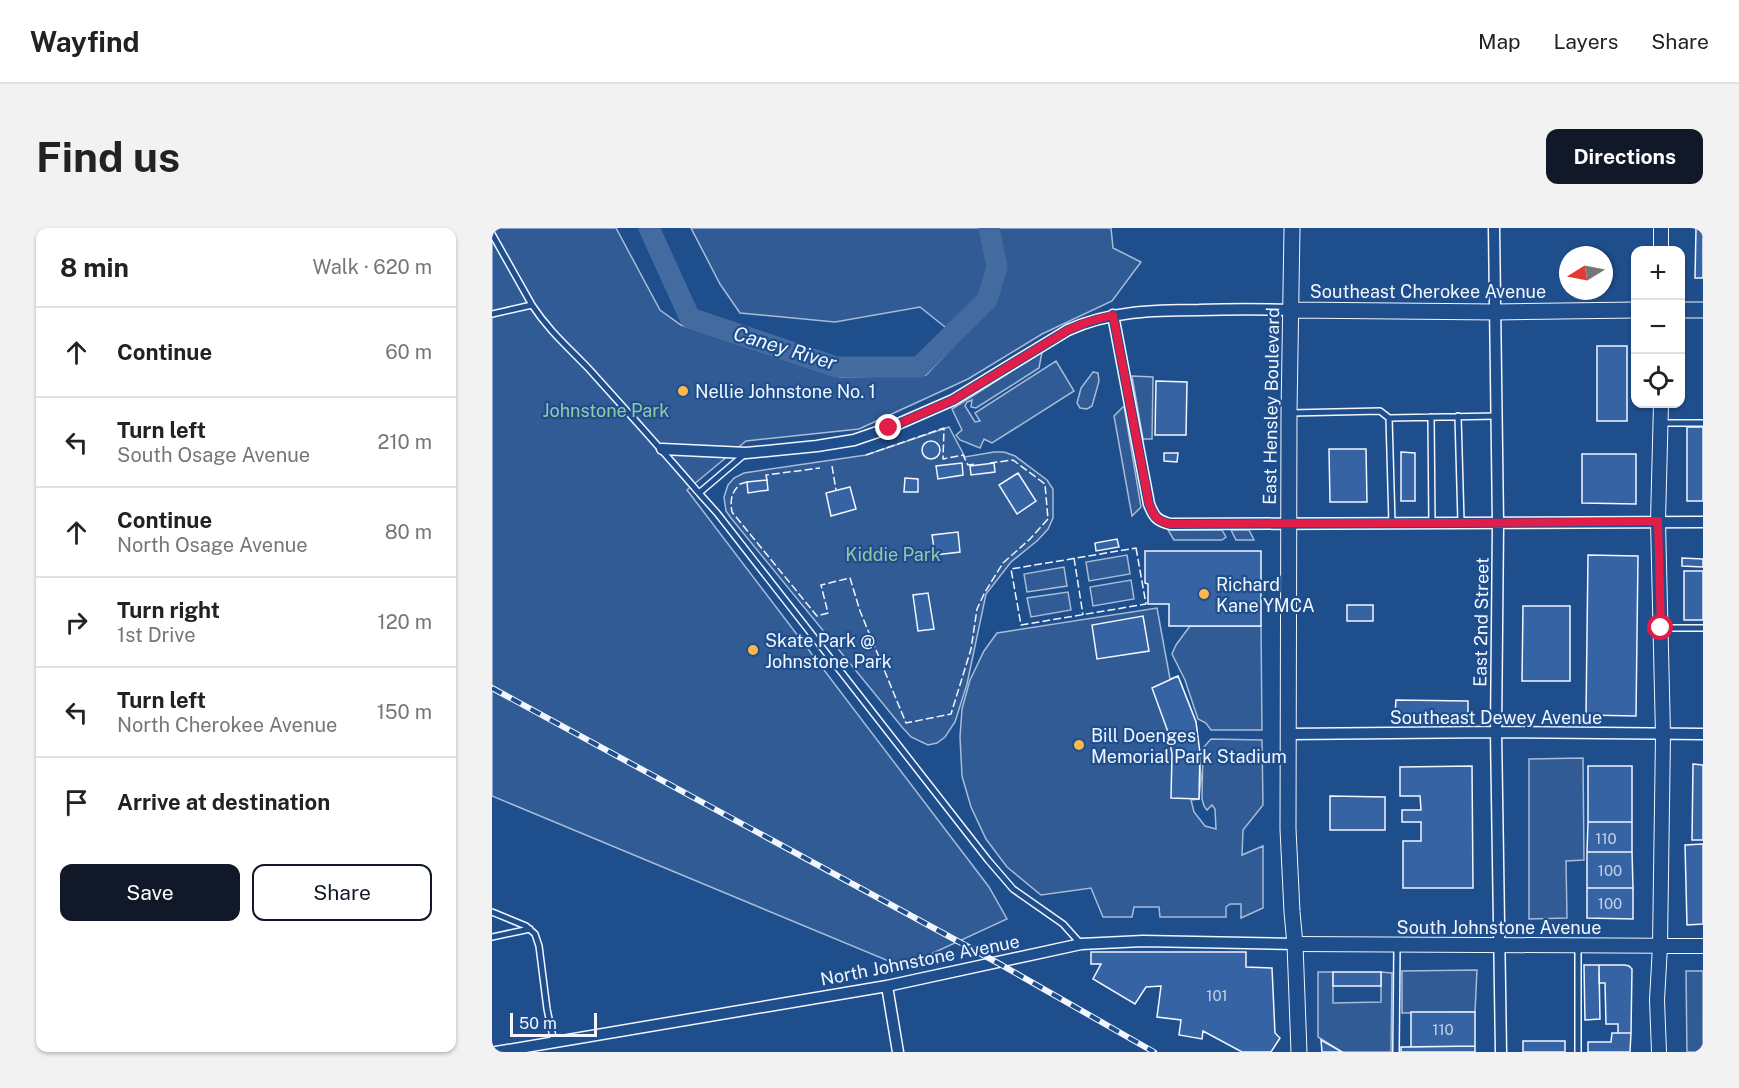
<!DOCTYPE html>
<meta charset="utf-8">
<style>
:root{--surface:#fff;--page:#f2f2f2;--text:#222;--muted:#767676;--line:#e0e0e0;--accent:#111827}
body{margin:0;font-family:"Public Sans",sans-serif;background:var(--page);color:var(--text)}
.controls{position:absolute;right:18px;top:18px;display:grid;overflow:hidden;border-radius:12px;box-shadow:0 2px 4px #0004}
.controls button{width:54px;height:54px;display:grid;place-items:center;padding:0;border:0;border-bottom:2px solid var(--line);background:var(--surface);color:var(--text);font:30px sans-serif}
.compass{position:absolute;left:1067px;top:18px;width:54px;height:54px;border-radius:50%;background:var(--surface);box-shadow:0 2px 4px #0004;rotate:260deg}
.scale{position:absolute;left:18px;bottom:15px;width:87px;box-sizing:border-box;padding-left:6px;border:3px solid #f2f6ff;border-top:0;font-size:16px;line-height:21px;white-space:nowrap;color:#f2f6ff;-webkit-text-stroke:4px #1f4e8c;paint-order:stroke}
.stop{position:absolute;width:18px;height:18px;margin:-14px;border:4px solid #e11d48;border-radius:50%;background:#fff}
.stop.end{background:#e11d48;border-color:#fff;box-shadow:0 2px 6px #0008}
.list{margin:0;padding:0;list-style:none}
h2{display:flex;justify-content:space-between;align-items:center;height:78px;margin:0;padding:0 24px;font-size:26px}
h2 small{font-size:20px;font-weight:400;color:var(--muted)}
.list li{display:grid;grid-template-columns:39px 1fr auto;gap:18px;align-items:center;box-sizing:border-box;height:90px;padding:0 24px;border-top:2px solid var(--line)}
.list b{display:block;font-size:22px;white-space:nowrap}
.list p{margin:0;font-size:20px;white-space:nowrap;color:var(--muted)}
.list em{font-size:20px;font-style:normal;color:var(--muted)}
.actions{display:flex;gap:12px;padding:18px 24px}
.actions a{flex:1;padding:14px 0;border:2px solid var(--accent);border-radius:12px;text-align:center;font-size:21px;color:var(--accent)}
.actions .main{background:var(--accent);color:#fff}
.icon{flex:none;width:33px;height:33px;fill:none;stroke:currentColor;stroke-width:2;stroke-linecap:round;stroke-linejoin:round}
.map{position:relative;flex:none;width:1211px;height:824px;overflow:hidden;border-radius:12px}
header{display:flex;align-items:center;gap:36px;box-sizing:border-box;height:84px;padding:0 30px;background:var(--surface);border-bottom:2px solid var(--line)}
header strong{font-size:28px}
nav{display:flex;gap:33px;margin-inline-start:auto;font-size:21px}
.intro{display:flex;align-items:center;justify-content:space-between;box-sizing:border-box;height:144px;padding:0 36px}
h1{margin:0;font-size:42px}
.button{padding:15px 27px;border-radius:12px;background:var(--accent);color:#fff;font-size:21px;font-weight:700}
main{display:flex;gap:36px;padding:0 36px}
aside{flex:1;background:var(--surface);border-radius:12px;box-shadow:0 2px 4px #0004}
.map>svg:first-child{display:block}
</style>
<header>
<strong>Wayfind</strong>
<nav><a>Map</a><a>Layers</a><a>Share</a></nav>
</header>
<div class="intro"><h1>Find us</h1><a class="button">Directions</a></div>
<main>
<aside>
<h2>8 min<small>Walk · 620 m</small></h2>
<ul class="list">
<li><svg class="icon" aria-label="ahead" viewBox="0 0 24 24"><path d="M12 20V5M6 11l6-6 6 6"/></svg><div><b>Continue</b></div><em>60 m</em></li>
<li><svg class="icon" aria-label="left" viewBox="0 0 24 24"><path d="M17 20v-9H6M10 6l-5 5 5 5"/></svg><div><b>Turn left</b><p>South Osage Avenue</p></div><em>210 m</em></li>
<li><svg class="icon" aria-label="ahead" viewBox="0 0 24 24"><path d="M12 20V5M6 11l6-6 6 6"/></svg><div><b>Continue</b><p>North Osage Avenue</p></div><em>80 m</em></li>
<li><svg class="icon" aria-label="right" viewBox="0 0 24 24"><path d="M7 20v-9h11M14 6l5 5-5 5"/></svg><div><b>Turn right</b><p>1st Drive</p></div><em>120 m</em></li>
<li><svg class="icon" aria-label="left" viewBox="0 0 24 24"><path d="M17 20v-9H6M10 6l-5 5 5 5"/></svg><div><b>Turn left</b><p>North Cherokee Avenue</p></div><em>150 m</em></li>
<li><svg class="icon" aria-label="arrive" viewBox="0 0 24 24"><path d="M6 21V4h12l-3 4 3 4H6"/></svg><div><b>Arrive at destination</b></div></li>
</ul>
<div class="actions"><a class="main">Save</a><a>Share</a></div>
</aside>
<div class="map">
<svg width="1211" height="824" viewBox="0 0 1211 824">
<rect width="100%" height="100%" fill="#1f4e8c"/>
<!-- built -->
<path fill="#305b95" stroke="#a8bbd7" stroke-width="1.5" d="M0 0H124L168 82 189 97 348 149 434 147 468 111 428 79 343 94 248 85 228 56 199 0H619L621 20 649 34 620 73 550 106 476 151 367 201 254 213 195 262 497 659 515 691 411 739 0 568Z
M550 124 547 140 484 180 479 179 480 172 475 174 473 178 483 194 488 193 483 185 564 133 582 163 500 215 492 211 488 220 468 212 464 207 470 202 460 181Z
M601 144 606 145 607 153 600 178 595 181 588 180 585 175 589 160Z
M640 148 661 149 660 211H651Z
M632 178 649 279 640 288 622 188Z
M457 199 473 229 502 224H512L523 228 555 252 561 261V290L556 301 546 312 519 334 494 366 475 456 463 494 453 509 445 515 436 517 419 509 410 499 239 290 234 283 232 269 236 257 242 250 252 245 374 227Z
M676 302H730L734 309 730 312H682Z
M739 302H757L762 312H744Z
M635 327 638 346 597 353 594 334Z
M572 339 575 358 535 364 532 346Z
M639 352 642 371 601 378 598 359Z
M576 364 579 382 539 389 535 370Z
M665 380 678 451 686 448 704 494 709 549 707 571 699 572 702 584 713 598 724 601 723 581 720 577 715 582 712 578 710 571 711 520 719 511 770 512 771 577 751 602 750 627 771 618V680L749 690V676H738L734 679V689H668L667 679H642L640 689H611L599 660 549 667 515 639 494 611 479 579 470 548 468 509 470 481 478 452 492 423 505 405Z
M698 398H769L770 502H719L714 495 706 491 693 452 680 426 684 417Z
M1091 530 1092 632 1074 633 1075 690 1037 691V531Z
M985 742 983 784 910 785V743Z
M1194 743H1211V824H1195Z
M826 744H841V775L889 774V744L900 745 899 824H850L826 809Z"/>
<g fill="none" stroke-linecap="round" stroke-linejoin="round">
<!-- river -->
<path stroke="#446ba0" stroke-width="21" d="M157 0 198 90 344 139H427L495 72 505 39 497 0"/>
</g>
<!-- building -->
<path fill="#3563a3" stroke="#f2f6ff" stroke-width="1.5" d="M1204 1H1211V50H1203Z
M1105 118H1135V193H1105Z
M664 153 695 154 694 207H663Z
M1195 199H1211V273H1195Z
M430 222a9 9 0 1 1 18 0a9 9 0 1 1-18 0Z
M837 221H874L875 274H838Z
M909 224 923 225V273H909Z
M672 225H686L685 234 672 233Z
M1090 226H1144V276L1090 275Z
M470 235 471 247 446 251 444 238Z
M502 235 503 244 479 247 478 238Z
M526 245 544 273 525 286 507 257Z
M413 250 426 251V264H412Z
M275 252 276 262 256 265 255 254Z
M358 259 364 281 339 288 334 265Z
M466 304 468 324 443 327 440 307Z
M625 311 627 319 604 323 603 315Z
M653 323H769V398H677V376H656V356L653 355Z
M1096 327 1146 328 1144 488 1094 487Z
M1190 330 1211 331V339L1190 338Z
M1192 343H1211V392H1192Z
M436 365 442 401 426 403 421 367Z
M855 377H881V393H855Z
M1031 378H1078V453H1030Z
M651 388 657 423 605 431 600 397Z
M686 448 704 494 708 525 707 571 679 570 680 526 676 504 660 460Z
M904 472 976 473V488L903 486Z
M1201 536 1211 537V612H1200Z
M980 538 981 660H911V613H929V594H910V582H929L928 568H908V539Z
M1096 538H1140V594H1096Z
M838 568 893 569V602H838Z
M1096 594H1140V624H1095Z
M1211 616V696L1195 697 1193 617Z
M1095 624H1140L1141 660H1095Z
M1095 660H1141V691L1095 690Z
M599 724H754V739L780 740 783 805 788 810 779 824H750L711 803 710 811 687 807 689 792 665 789 669 758 654 759 643 776 601 751 609 736H599Z
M1092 737H1107L1108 791 1093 792Z
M1107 737H1133L1137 738 1140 741 1139 805H1126V796H1114L1113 755H1107Z
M841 744H889V758H841Z
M919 784H983V818L919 819Z
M1120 805H1139L1138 824H1096V814H1119Z
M829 812 850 824H830Z
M1031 813H1073V824H1031Z
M983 818V824H909V819Z"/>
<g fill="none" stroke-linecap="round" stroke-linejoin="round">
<defs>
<path id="service" d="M0 6 40 77 0 86
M40 77C57 103 76 119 97 141 134 182 171 223 207 265
M799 185 888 183 897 190 900 295
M966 188 969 294
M939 189 940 296
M897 190 1005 188
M1170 195H1211
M253 226 207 265 225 285 496 632 521 661 571 696 589 716
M1169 400H1211
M0 684 34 698 43 706 47 718 55 781 62 814
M0 709 38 701
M904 824 905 718
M1086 824V718"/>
<path id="minor" d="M1002 0 1006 296 1004 504 1009 824
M621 87 657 276C662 289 665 293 679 296L1211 294
M170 221 254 225 325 218 362 212 397 200 461 172 576 102C618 83 662 82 707 82 738 81 769 81 800 82
M797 506 1004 504 1211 506
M395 758 406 824
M4 824 395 758 589 716 651 713 803 716"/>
<path id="tertiary" d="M1169 22V0
M803 716 1211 718
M1167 824 1165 772 1168 718 1171 507 1166 293 1169 176"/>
<path id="secondary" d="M800 0 797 185 796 601 800 684 803 716 807 824
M800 82 1004 84 1144 82
M1188 82H1211"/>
</defs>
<!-- service casing -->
<use href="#service" stroke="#f2f6ff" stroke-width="8"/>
<!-- minor casing -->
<use href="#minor" stroke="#f2f6ff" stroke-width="13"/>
<!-- tertiary casing -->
<use href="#tertiary" stroke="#f2f6ff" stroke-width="16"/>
<!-- secondary casing -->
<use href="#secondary" stroke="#f2f6ff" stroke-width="17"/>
<!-- service -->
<use href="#service" stroke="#1f4e8c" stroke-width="5"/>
<!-- minor -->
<use href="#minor" stroke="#1f4e8c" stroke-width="10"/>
<!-- tertiary -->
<use href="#tertiary" stroke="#1f4e8c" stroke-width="14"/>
<!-- secondary -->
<use href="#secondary" stroke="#1f4e8c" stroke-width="15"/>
<defs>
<path id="rail" d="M0 460 506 735 662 824"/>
</defs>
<!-- rail casing -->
<use href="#rail" stroke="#f2f6ff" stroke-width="6"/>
<!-- rail -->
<use href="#rail" stroke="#1f4e8c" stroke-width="4" stroke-dasharray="11" stroke-linecap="butt"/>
<!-- fence -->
<path stroke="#f2f6ff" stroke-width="1.5" stroke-dasharray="8 3" stroke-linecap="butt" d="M374 227 452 200 451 231 471 227 476 237 483 236
M340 238 344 262
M275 252 274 247 328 240
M255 254 248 256C239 265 238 272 240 284L325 388 336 385 329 357 358 350 368 383 414 495 459 486 479 421 485 381 493 364 511 335 538 311 556 291 553 256 521 232 498 235
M644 320 654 376 529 397 519 341Z
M582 330 591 387"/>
</g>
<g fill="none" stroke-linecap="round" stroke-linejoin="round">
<!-- route -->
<path stroke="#e11d48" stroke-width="8" d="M397 200 461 172 576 102 595 94 621 87 657 276C662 289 665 293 679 296 842 294 1004 296 1166 293L1169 400"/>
</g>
<!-- markers -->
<g fill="#ffb74d" stroke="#1f4e8c" stroke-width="2">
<circle cx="191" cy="163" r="6"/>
<circle cx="712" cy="366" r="6"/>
<circle cx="261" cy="422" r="6"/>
<circle cx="587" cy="517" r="6"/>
</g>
<g text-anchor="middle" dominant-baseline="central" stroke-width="4.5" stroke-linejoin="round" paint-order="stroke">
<!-- number labels -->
<g font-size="15" fill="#c3d1e8">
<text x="1114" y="610">110</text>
<text x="1118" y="642">100</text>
<text x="1118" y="675">100</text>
<text x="725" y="767">101</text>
<text x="951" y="801">110</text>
</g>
<!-- street labels -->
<g font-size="18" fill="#f2f6ff" stroke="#1f4e8c">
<text x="936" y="63">Southeast Cherokee Avenue</text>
<text transform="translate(779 178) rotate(-89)">East Hensley Boulevard</text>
<text transform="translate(989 394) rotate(-89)">East 2nd Street</text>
<text x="1004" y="489">Southeast Dewey Avenue</text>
<text x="1007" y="699">South Johnstone Avenue</text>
<text transform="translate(428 732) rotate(-11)">North Johnstone Avenue</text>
</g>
<!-- poi labels -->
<g font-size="18" fill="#f2f6ff" stroke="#1f4e8c" text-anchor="start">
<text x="203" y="163">Nellie Johnstone No. 1</text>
<text x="724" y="356">Richard<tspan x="724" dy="21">Kane YMCA</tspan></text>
<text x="273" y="412">Skate Park @<tspan x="273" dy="21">Johnstone Park</tspan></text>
<text x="599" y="507">Bill Doenges<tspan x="599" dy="21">Memorial Park Stadium</tspan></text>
</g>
<!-- park labels -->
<g font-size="18" fill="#97c8a6" stroke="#1f4e8c">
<text x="114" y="182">Johnstone Park</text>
<text x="401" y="326">Kiddie Park</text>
</g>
<!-- water labels -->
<g font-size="20" font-style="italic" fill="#f2f6ff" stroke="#1f4e8c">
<text transform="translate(293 120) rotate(17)">Caney River</text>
</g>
</g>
</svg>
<div class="controls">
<button>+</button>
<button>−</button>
<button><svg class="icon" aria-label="locate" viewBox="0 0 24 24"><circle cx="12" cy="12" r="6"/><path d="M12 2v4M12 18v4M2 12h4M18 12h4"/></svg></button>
</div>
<svg class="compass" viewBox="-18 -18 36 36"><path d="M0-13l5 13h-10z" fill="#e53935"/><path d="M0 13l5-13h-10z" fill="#767676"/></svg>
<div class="scale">50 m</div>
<div class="stop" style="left:1169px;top:400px"></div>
<div class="stop end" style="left:397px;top:200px"></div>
</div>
</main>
